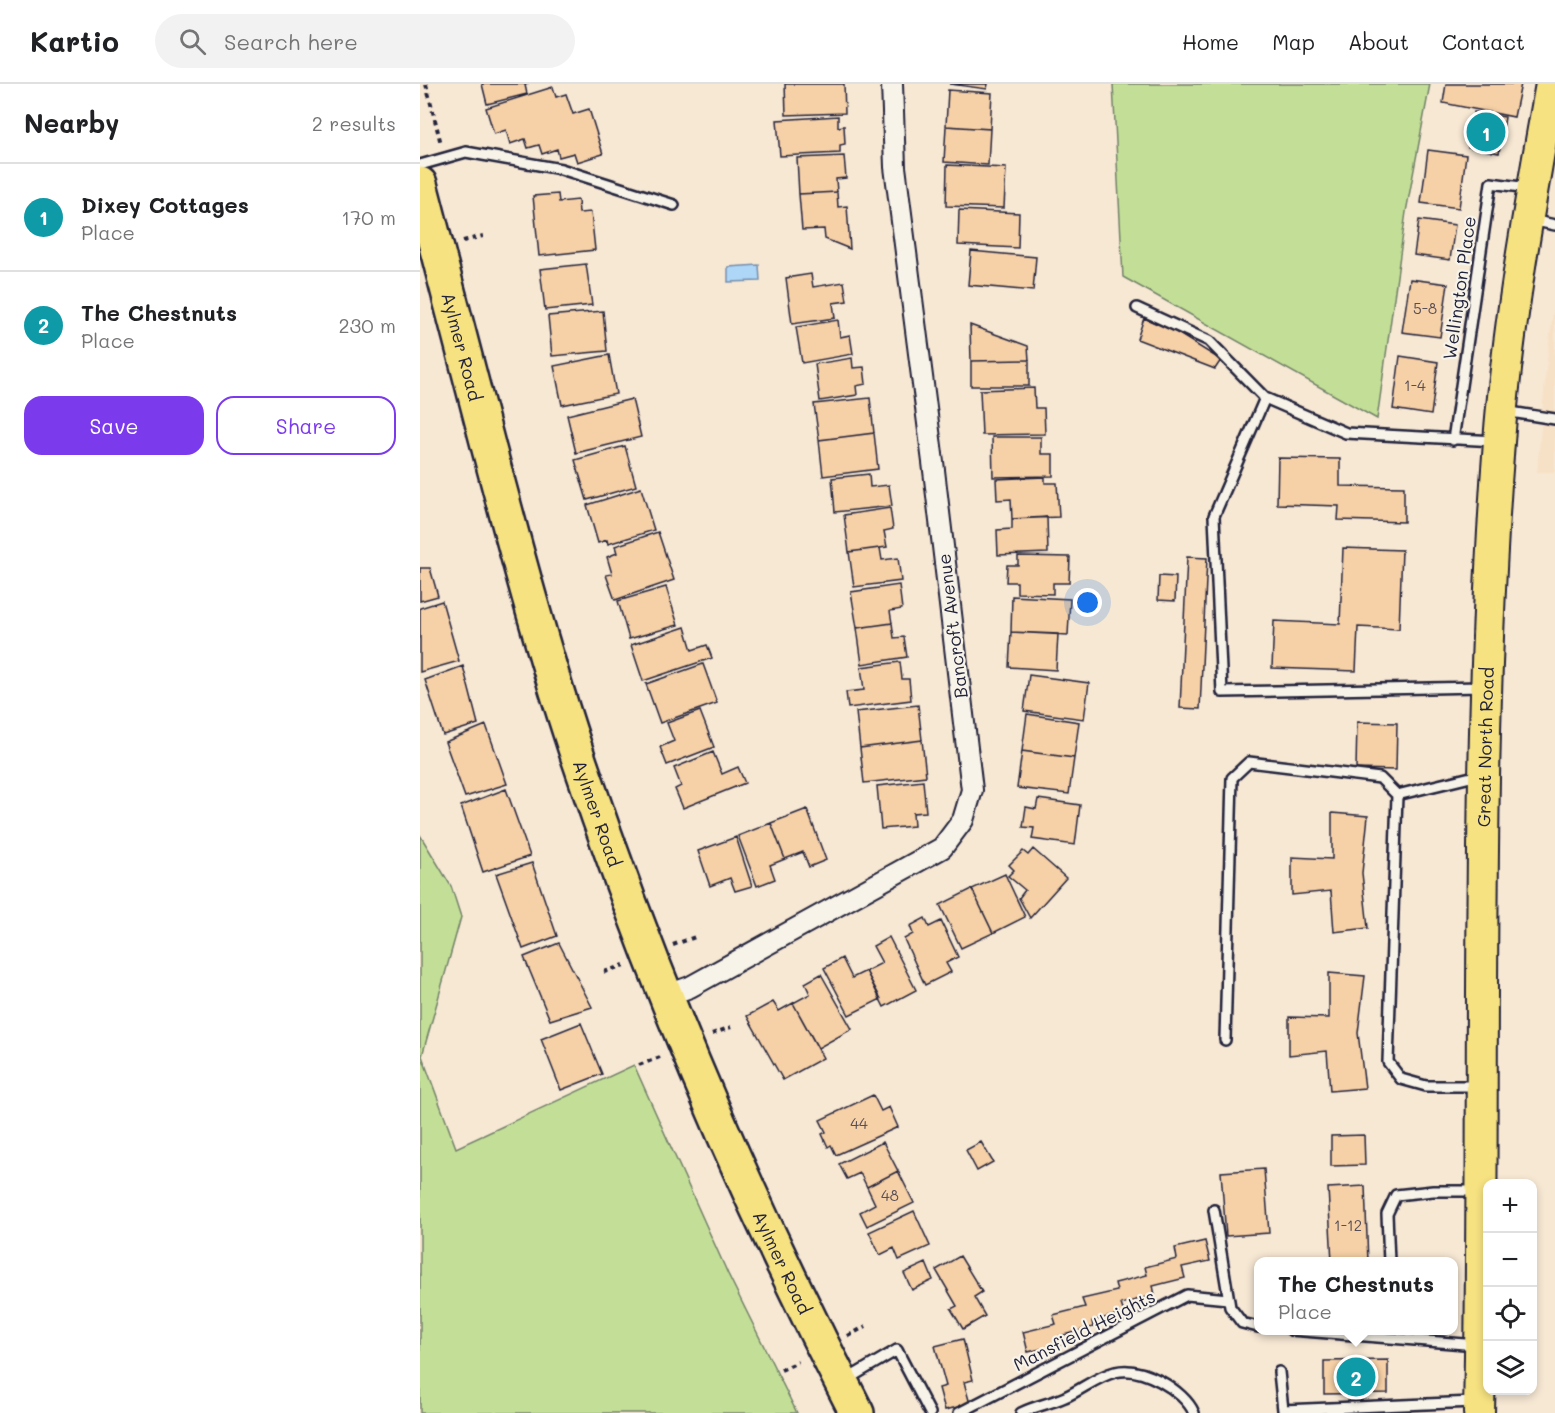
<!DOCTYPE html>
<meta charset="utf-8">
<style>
:root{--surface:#fff;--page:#f2f2f2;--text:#202124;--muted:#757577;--line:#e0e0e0;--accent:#7c3aed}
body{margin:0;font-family:Mali,sans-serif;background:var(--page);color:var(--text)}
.controls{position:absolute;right:18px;bottom:18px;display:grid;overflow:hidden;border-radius:12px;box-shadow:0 3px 9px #0003}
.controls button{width:54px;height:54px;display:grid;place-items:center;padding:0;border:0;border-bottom:2px solid var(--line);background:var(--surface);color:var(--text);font:30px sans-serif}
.you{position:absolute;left:668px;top:519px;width:21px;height:21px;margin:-15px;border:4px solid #fff;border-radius:50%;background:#1a73e8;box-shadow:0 0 0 9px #1a73e833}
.badge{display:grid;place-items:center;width:39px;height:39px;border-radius:50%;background:var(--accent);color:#fff;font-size:20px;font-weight:700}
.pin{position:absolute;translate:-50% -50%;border:3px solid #fff;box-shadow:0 2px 6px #0006}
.popup{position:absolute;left:834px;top:1173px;width:204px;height:78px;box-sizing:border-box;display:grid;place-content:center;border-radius:12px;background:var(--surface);filter:drop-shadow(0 2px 4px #0005);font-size:20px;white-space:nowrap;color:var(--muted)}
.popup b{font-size:22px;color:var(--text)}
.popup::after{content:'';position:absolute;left:50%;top:100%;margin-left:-12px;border:12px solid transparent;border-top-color:var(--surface)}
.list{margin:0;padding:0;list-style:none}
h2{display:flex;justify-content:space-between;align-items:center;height:78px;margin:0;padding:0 24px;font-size:26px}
h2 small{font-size:20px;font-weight:400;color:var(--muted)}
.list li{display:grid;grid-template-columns:39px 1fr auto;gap:18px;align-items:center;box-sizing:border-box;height:108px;padding:0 24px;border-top:2px solid var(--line)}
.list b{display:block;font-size:22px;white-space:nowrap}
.list p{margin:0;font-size:20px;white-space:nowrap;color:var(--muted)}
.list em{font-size:20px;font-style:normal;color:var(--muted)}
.actions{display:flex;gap:12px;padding:18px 24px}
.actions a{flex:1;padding:14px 0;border:2px solid var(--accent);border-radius:18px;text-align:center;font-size:21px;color:var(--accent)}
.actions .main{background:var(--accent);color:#fff}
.icon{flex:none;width:33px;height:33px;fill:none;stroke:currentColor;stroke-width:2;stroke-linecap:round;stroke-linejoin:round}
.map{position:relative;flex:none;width:1135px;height:1329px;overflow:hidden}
header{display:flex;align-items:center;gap:36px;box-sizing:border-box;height:84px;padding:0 30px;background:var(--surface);border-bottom:2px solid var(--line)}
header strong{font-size:28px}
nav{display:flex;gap:33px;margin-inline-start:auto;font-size:21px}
.search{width:420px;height:54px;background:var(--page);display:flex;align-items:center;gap:15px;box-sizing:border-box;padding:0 21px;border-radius:33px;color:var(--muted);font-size:22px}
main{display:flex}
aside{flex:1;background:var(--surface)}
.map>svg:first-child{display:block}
</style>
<header>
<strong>Kartio</strong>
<div class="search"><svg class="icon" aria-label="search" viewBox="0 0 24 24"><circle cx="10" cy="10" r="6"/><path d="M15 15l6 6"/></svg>Search here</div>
<nav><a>Home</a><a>Map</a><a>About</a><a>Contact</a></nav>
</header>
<main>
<aside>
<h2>Nearby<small>2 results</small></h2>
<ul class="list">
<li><span class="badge" style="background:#0f9aa8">1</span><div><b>Dixey Cottages</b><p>Place</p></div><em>170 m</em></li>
<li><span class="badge" style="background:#0f9aa8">2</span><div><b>The Chestnuts</b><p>Place</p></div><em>230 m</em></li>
</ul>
<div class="actions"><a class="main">Save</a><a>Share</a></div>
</aside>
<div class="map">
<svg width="1135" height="1329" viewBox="0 0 1135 1329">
<rect width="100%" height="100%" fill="#f7e8d4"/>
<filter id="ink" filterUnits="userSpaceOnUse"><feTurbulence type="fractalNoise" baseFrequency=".0167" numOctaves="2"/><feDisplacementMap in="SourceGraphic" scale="12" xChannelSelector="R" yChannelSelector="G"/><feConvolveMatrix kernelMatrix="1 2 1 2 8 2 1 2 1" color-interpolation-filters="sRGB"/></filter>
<g filter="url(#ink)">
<!-- built -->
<path fill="#f7e1c6" d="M1135 211V388H1117L1126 284Z"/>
<!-- green -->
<path fill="#c3df97" stroke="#728069" stroke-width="1.5" d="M693 0H1010L986 128 957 335 703 193Z
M0 751 31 802 41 833 2 972 36 1064 214 981 308 1190 377 1329H0Z"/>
<!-- water -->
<path fill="#add6f7" stroke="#758eac" stroke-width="1.5" d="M339 181 340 197 308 198V183Z"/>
<!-- building -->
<path fill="#f6d0a6" stroke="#22223b" stroke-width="1.5" d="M62 0H108L105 1 107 10 67 20Z
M365 0H424L425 29 366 31Z
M530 0H568L567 5Z
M1026 0H1101L1094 33 1023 19Z
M133 3 136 13 146 10 153 30 169 25 183 70 157 78 154 69 139 73 137 65 122 70 119 61 108 64 105 55 90 60 86 46 74 50 66 24Z
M528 6 572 9 570 45 526 42Z
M1054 28 1085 33 1079 69 1048 63Z
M418 32V43L424 42 425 60 420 61V69L360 72 357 36Z
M526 42 570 45 568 81 524 78Z
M1008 66 1046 71 1039 124 1001 119Z
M424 72 426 94 416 95 417 108 379 110 377 74Z
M527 81 586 84 584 124 526 122Z
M417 108 418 123 427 122 430 165 405 155 404 145 382 146 379 110Z
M138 110 139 118 158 116 159 129 171 128 175 166 119 172 113 112Z
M539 126 599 129 598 164 538 161Z
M999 136 1035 141 1030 176 994 171Z
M551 167 616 173 613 207 548 201Z
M166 180 172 221 125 226 120 185Z
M391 190 393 203 424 198 427 217 413 219 415 234 372 240 366 194Z
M990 195 1028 200 1020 253 982 248Z
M183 227 187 267 132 272 128 232Z
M724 234 751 245 801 276 795 285 717 255Z
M418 236 420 253 430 251 433 270 382 279 376 243Z
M550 241 608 262 609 276 551 277Z
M189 271 196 310 142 321 134 282Z
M980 272 1018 278 1011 331 973 325Z
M432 274 433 284 444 283 446 300 436 302 437 311 400 317 395 280Z
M609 276V302H551V277Z
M614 304 615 324H624L625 350 562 351 560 306Z
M450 314 454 349 399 356 394 320Z
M212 315 221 353 156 369 147 331Z
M454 349 458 385 403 392 399 356Z
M572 353H621V370H633V392L573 393Z
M205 362 216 402 167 416 155 376Z
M858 374 920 375V402L984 403V438L918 436 919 422 857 420Z
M449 390 450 403 469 401 472 422 415 428 412 394Z
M625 393V399H637L639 433 592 435 591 415 577 416 576 395Z
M221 404 234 446 188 460 187 456 178 459 167 421Z
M470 424 473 445 464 447 467 463 429 468 424 431Z
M627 433 628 469 578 471 577 446 592 445V435Z
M238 448 254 496 195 516 186 491 192 490 187 473 197 469 195 462Z
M460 464 462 476 478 474 481 497 434 503 429 468Z
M923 464 982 466 979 545 938 543 936 587 852 584 854 537 920 540Z
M598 472 650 473 649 499H633V510L597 509V498H586L587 481H598Z
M767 473 787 474 780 625 760 624Z
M0 484H10L18 512 0 517Z
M739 492 756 493 755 517 738 516Z
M479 501 482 525 470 527 472 539 437 544 431 508Z
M246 503 258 541 209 555 198 517Z
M592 512 650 515 648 551 591 548Z
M22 517 39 577 0 588V524Z
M472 539 474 554 484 553 487 573 442 580 437 544Z
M265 543 272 566 287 561 292 574 223 597 211 561Z
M591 548 638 550 636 586 589 583Z
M480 578 482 595H489L491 616 428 624 426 608 444 606 441 583Z
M283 580 297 619 240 639 226 600Z
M43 582 58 640 23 651 5 596Z
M609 591 669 599 664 635 604 627Z
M498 621 502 656 440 664 436 628Z
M280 627 294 663 247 681 240 663 254 657 247 639Z
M607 630 659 638 654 674 602 667Z
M937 638 977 639 976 686 936 685Z
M66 641 87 700 45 713 25 658Z
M502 656 506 692 444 699 440 664Z
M602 667 654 674 649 710 597 704Z
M293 668 302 690 318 683 325 699 263 724 255 705 261 702 254 684Z
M503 697 506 728 493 729 494 742 461 745 457 702Z
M86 705 110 772 63 788 41 722Z
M618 715 660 721 655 761 612 755 614 744 603 743 606 723 616 725Z
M387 725 406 776 389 783 383 768 365 775 351 739Z
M912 729 948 732 942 789 948 844 914 848 911 807 872 811V773L912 775Z
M351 739 365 775 350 781 355 795 337 802 318 752Z
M316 753 332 802 315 807 310 794 290 802 278 767Z
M613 765 646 794 610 834 599 814 605 806 588 792 594 786 589 781 603 767 608 771Z
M112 779 137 852 103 865 76 790Z
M585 790 605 833 573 849 552 805Z
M552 805 573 849 541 864 520 821Z
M505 834 509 843 521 837 538 873 526 879 531 888 505 901 484 855 493 850 490 842Z
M469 853 496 906 464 923 446 887 462 879 453 862Z
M139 859 172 923 130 936 104 873Z
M422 874 432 894 446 887 461 915 429 931 404 884Z
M909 889 945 892 938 949 945 1004 910 1007 907 967 869 971V933L909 934Z
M401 890 432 945 398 964 373 919 390 910 385 899Z
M353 918 359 927 373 919 403 974 363 996 327 932Z
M161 939 182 990 141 1006 121 955Z
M453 1011 461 1027 469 1023 478 1043 416 1071 411 1061 408 1063 402 1050 406 1048 400 1036Z
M944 1051 945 1081 911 1082V1052Z
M463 1058 478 1087 447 1103 440 1089 427 1095 419 1080Z
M561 1058 573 1078 557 1087 546 1066Z
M844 1085 849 1149 806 1152 801 1088Z
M478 1087 494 1119 447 1142 440 1128 455 1120 447 1103Z
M945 1102 948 1178H912L908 1104Z
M494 1127 510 1162 479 1176 474 1164 460 1171 449 1148Z
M785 1157 790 1177 762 1183 765 1194 733 1202 735 1211 701 1220 704 1229 672 1237 673 1243 640 1252 642 1260 608 1268 603 1248 636 1240 633 1231 665 1223 662 1215 697 1207 695 1199 727 1191 725 1183 757 1175 755 1164Z
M540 1172 562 1208 554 1213 565 1232 543 1245 531 1225 537 1222 516 1186Z
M506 1179 513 1196 492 1206 484 1189Z
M543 1255 553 1296 544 1298 550 1320 525 1326 519 1304 526 1302 515 1262Z
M968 1276V1309L904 1310V1277Z"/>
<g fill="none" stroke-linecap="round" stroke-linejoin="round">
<defs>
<path id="lane" d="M0 81 46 68 141 85 254 121
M1111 136 1135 141
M717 224 789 257 845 314 926 349 1076 357
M845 314 794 432 802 608 1062 603
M1084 327 1135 335
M1033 356 1071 99 1108 104
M805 956 812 694 829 678 960 694 977 711
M1058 1002H1006L981 995 968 978 977 711 1059 691
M794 1126 810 1223 822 1239 838 1243
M969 1178 967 1130 976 1111 1013 1107H1058
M871 1246 1057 1261
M859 1288 863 1326 1054 1318
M426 1296 477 1266 510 1329
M539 1329 767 1211 808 1215
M601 1329C617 1321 630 1320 645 1313 661 1306 678 1292 695 1288 721 1281 764 1306 774 1329"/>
<path id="street" d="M245 912 270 903 522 764 543 736 552 706 513 378 475 83 472 0"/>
<g id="primary">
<path id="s1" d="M1059 1329C1066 1005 1054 681 1079 358 1088 238 1110 119 1131 0"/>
</g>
<g id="highway">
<path id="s2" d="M0 100C22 187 45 274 68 361 95 463 122 564 155 664 232 895 325 1113 437 1329"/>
</g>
</defs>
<!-- lane casing -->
<use href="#lane" stroke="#22223b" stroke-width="14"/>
<!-- street casing -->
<use href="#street" stroke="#22223b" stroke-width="24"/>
<!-- primary casing -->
<use href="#primary" stroke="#22223b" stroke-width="34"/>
<!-- highway casing -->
<use href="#highway" stroke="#22223b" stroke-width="38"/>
<!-- path -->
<path stroke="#22223b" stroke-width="4" stroke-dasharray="4.5 4.5" stroke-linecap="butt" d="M6 0 21 60
M43 157 63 152
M253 861 275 853
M184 888 204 881
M292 950 311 943
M219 981 240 973
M428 1252 446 1242
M361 1286 378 1278"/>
<!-- lane -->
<use href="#lane" stroke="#f7f3e8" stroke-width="9"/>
<!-- street -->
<use href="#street" stroke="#f7f3e8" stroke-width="20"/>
<!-- primary -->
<use href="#primary" stroke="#f6e281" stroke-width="30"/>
<!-- highway -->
<use href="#highway" stroke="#f6e281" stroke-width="33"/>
</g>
</g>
<g text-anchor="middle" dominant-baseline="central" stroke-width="4.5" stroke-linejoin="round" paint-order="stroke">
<!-- number labels -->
<g font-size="15" fill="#574e56">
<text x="1005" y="224">5-8</text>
<text x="995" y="301">1-4</text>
<text x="439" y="1039">44</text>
<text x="470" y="1111">48</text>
<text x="928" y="1141">1-12</text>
</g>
<!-- street labels -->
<g font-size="18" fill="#22223b" stroke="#f7f3e8">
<text transform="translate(1039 204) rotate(-82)">Wellington Place</text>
<text stroke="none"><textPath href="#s2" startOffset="168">Aylmer Road</textPath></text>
<text transform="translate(532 542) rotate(-97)">Bancroft Avenue</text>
<text stroke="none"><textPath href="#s1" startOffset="666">Great North Road</textPath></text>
<text stroke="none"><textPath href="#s2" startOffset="654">Aylmer Road</textPath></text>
<text stroke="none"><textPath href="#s2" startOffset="1140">Aylmer Road</textPath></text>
<text transform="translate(664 1246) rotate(-27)">Mansfield Heights</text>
</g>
</g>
</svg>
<div class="controls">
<button>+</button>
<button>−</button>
<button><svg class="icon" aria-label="locate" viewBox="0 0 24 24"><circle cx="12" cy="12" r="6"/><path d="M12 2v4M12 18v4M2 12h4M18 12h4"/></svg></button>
<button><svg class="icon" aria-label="layers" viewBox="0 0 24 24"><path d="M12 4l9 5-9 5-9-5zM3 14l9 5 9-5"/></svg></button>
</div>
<div class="you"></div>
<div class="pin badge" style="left:1066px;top:48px;background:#0f9aa8">1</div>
<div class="pin badge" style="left:936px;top:1293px;background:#0f9aa8">2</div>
<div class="popup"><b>The Chestnuts</b>Place</div>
</div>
</main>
